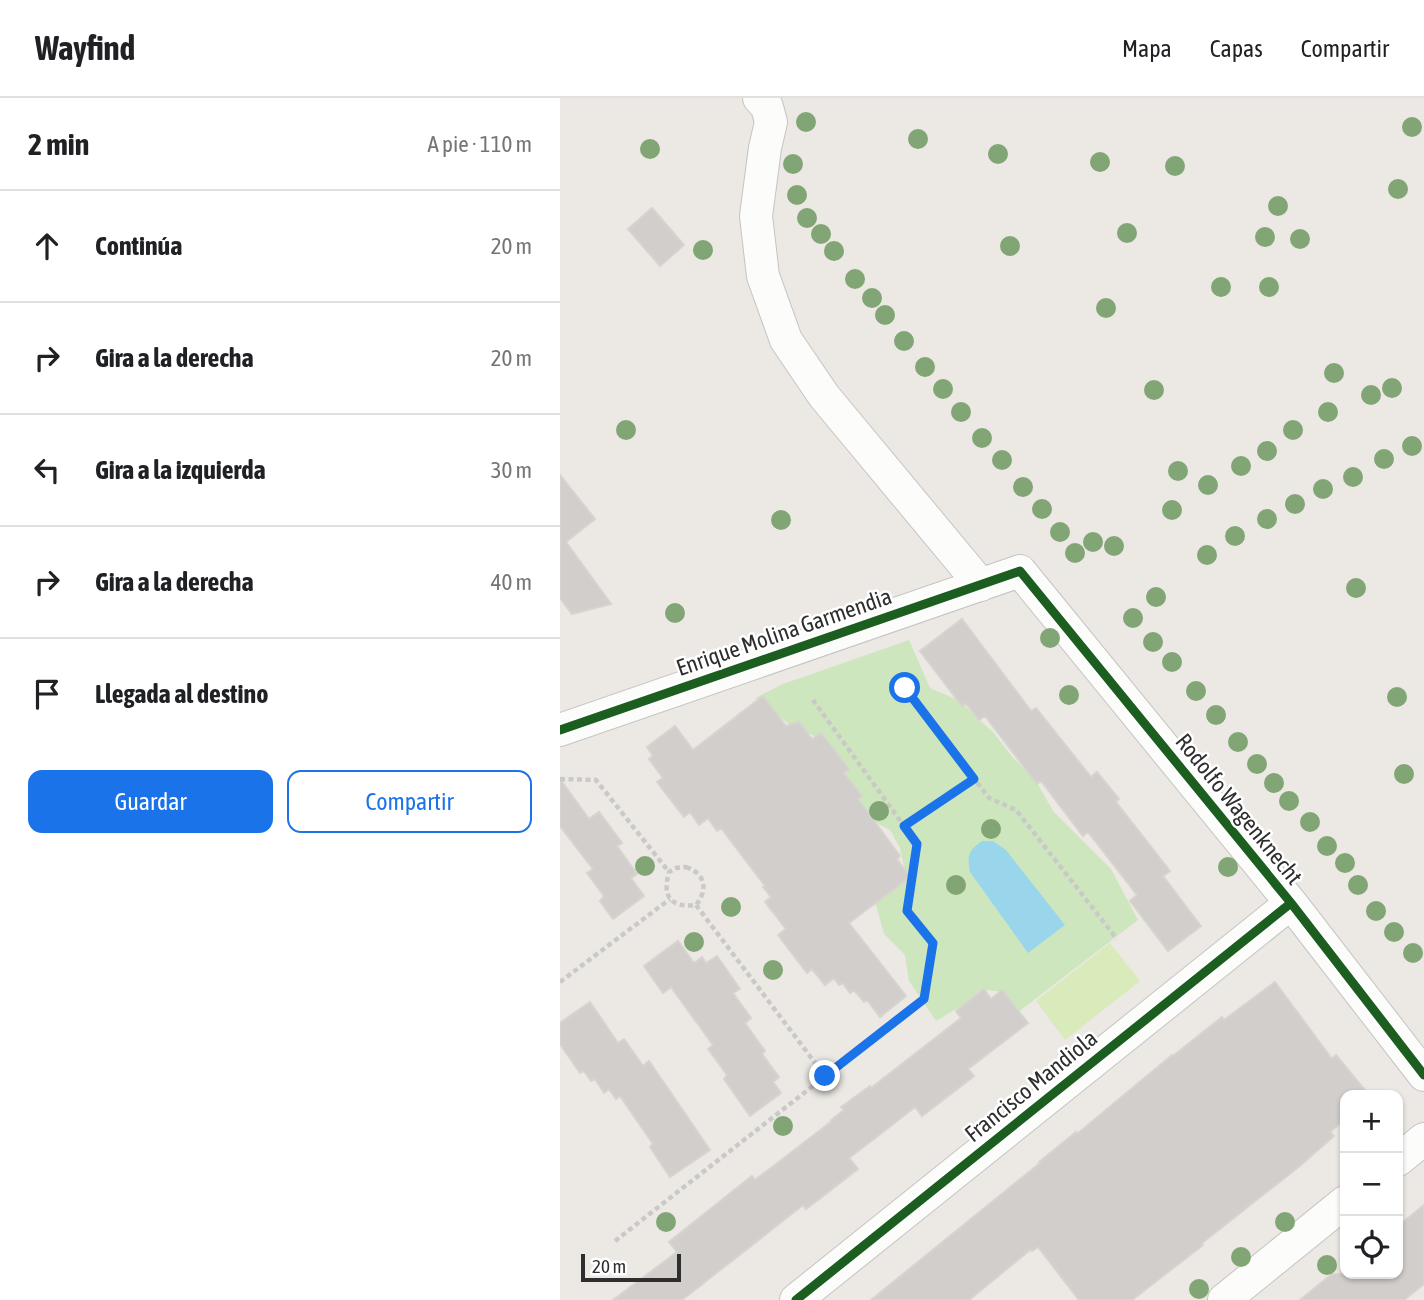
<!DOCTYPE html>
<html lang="es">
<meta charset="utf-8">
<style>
:root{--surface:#fff;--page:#f6f6f6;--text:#202124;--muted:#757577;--line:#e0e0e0;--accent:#1a73e8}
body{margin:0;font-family:"Asap Condensed",sans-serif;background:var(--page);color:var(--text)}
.controls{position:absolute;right:21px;bottom:21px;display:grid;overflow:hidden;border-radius:14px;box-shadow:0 2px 5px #0004}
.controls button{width:63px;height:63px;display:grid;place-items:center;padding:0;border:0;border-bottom:2px solid var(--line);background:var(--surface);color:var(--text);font:35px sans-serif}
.scale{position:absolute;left:21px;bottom:18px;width:100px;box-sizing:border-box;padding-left:7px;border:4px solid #2e2e2e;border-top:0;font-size:19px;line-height:24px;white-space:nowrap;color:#2e2e2e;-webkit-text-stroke:5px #fff;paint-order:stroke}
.stop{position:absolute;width:21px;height:21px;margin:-16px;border:5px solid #1a73e8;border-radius:50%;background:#fff}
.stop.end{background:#1a73e8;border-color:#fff;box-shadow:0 2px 7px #0008}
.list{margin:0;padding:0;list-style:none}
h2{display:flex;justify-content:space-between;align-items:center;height:91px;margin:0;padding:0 28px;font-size:30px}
h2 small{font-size:23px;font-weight:400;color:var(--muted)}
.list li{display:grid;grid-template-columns:46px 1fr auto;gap:21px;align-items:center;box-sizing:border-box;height:112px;padding:0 28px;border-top:2px solid var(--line)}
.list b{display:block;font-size:26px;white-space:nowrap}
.list em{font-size:23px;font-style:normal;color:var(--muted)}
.actions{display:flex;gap:14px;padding:21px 28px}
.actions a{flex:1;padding:16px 0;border:2px solid var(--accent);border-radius:14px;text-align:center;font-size:24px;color:var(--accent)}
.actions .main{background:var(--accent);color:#fff}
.icon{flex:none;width:38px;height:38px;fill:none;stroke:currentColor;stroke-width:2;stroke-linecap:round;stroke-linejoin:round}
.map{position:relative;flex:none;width:864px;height:1202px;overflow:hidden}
header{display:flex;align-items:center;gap:42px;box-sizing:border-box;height:98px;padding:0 35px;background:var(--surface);border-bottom:2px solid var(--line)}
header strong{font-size:33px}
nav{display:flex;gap:38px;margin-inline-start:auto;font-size:24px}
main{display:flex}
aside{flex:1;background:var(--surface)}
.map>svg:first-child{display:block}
</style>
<header>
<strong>Wayfind</strong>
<nav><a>Mapa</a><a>Capas</a><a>Compartir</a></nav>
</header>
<main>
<aside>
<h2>2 min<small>A pie · 110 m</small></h2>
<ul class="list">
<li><svg class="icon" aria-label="ahead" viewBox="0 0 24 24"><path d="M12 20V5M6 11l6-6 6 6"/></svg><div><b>Continúa</b></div><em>20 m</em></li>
<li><svg class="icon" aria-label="right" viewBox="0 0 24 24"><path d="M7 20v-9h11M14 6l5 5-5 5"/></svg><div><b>Gira a la derecha</b></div><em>20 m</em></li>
<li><svg class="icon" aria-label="left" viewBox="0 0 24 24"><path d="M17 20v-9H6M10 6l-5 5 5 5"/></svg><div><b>Gira a la izquierda</b></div><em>30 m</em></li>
<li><svg class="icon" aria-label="right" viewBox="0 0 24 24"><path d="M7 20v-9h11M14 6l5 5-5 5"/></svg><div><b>Gira a la derecha</b></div><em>40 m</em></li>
<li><svg class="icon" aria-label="arrive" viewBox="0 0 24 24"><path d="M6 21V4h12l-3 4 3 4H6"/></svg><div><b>Llegada al destino</b></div></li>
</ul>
<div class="actions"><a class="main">Guardar</a><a>Compartir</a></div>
</aside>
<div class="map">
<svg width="864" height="1202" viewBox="0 0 864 1202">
<rect width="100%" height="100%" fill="#ece8e4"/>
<!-- green -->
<path fill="#cee6be" d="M349 542 370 590 398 602 434 635 453 660 475 681 493 713 551 771 578 822 457 915 442 894 427 892 376 923 349 883 345 857 324 836 314 800 345 774 340 750 330 732 298 715 267 644 229 626 195 600 223 586Z"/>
<!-- pitch -->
<path fill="#d9eabb" d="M550 845 580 883 505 942 476 903Z"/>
<!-- water -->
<path fill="#99d6ec" d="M422 743H433L446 752 505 827 468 855 410 774C407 757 408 753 422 743Z"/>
<!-- building -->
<path fill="#d1cecb" stroke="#d7d4d0" stroke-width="2" d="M92 110 124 147 100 168 68 131Z
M0 377 35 421 6 444 51 506 12 516 0 500Z
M402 521 471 613 476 610 531 679 537 674 559 701 556 704 610 773 603 778 641 828 608 853 570 803 577 797 528 734 523 738 481 683 477 686 425 618 419 622 406 606 402 608 360 553Z
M203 598 226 628 239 624 252 641 261 635 289 671 284 675 302 698 298 701 340 758 337 761 350 779 289 825 346 898 320 919 307 902 304 904 294 892 290 895 283 885 279 887 274 880 265 887 252 871 247 875 218 837 226 831 205 804 211 799 203 789 205 788 161 730 157 733 148 720 139 727 130 714 124 719 97 684 103 680 89 661 93 658 87 649 115 628 133 652Z
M0 681 29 721 39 714 62 745 57 748 77 776 71 780 84 798 53 821 40 803 44 798 27 775 33 771 0 728Z
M118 843 134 865 142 859 146 865 157 858 180 891 173 895 191 920 185 925 205 953 202 956 219 979 213 984 221 995 190 1018 164 981 167 977 148 951 153 947 111 889 103 895 84 868Z
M715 884 772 961 776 957 809 997H785V1021L770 1034 774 1038 741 1067 642 1145 643 1147 572 1202H519L478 1149 472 1153 470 1152 409 1202H311L480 1065 479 1064 516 1034 517 1036 612 957 613 958 662 919 664 922Z
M424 891 431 901 442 892 468 925 408 971 414 978 362 1018 355 1009 314 1041 289 1060 298 1071 246 1111 243 1107 122 1202H53L117 1154 109 1144 192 1078 195 1082 272 1023 271 1022 284 1012 281 1009 310 988 311 990 401 920 396 913Z
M30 904 58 945 64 941 83 968 89 963 150 1052 110 1079 90 1049 93 1046 60 998 56 1001 49 991 44 995 35 981 31 983 24 973 20 975 0 946V925Z
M864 1107V1186L844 1202H740L772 1176H838V1128Z"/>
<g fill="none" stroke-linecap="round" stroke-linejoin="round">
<defs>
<path id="street" d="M199 0 207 9 211 24 205 50 196 118 203 178 226 242 264 298 421 487
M0 632 460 473 731 805 864 977
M838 1062 864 1041
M236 1202 731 805
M664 1202 785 1104"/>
</defs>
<!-- street casing -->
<use href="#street" stroke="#c5c4c5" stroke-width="34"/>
<!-- path -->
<path stroke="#c9c9c8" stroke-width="4.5" stroke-dasharray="5 3.5" stroke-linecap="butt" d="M345 590 429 700 456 712 557 841
M0 681 36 682 109 774
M344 728 414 681
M126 769C146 776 148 792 136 807 110 810 102 798 109 774L116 770Z
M136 807 265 978
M0 884 110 801
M55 1143 364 901 373 845 347 813 357 746 253 602"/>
<!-- street -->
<use href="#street" stroke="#fcfcfb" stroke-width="32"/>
<defs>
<path id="cycleway" d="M0 632 460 473 731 805 864 977
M236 1202 731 805"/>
</defs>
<!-- cycleway casing -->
<use href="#cycleway" stroke="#fff" stroke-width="13"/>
<!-- cycleway -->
<use href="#cycleway" stroke="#1b5e20" stroke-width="9"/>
</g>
<!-- trees -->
<g fill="#82a575">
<circle cx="246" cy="24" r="10"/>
<circle cx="852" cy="29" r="10"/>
<circle cx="358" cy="41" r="10"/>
<circle cx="90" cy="51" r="10"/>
<circle cx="438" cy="56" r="10"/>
<circle cx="540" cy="64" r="10"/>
<circle cx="233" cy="66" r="10"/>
<circle cx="615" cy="68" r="10"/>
<circle cx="838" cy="91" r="10"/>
<circle cx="237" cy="97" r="10"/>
<circle cx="718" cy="108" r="10"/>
<circle cx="247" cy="120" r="10"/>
<circle cx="567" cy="135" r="10"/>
<circle cx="261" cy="136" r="10"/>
<circle cx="705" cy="139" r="10"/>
<circle cx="740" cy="141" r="10"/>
<circle cx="450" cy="148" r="10"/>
<circle cx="143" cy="152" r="10"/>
<circle cx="274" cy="153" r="10"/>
<circle cx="295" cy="181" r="10"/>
<circle cx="661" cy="189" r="10"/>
<circle cx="709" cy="189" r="10"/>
<circle cx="312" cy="200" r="10"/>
<circle cx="546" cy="210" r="10"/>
<circle cx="325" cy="217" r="10"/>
<circle cx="344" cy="243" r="10"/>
<circle cx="365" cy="269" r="10"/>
<circle cx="774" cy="275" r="10"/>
<circle cx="832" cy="290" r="10"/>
<circle cx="383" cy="291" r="10"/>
<circle cx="594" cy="292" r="10"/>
<circle cx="811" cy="297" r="10"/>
<circle cx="401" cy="314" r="10"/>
<circle cx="768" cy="314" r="10"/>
<circle cx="66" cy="332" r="10"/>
<circle cx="733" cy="332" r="10"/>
<circle cx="422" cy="340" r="10"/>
<circle cx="852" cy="348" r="10"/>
<circle cx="707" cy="353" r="10"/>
<circle cx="824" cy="361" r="10"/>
<circle cx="442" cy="362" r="10"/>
<circle cx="681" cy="368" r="10"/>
<circle cx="618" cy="373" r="10"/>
<circle cx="793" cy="379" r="10"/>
<circle cx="648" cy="387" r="10"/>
<circle cx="463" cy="389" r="10"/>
<circle cx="763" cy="391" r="10"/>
<circle cx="735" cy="406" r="10"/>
<circle cx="482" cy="411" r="10"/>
<circle cx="612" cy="412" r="10"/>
<circle cx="707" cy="421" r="10"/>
<circle cx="221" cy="422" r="10"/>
<circle cx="500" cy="434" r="10"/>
<circle cx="675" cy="438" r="10"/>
<circle cx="533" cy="444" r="10"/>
<circle cx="554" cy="448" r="10"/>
<circle cx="515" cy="455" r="10"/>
<circle cx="647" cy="457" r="10"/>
<circle cx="796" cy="490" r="10"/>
<circle cx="596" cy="499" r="10"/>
<circle cx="115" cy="515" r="10"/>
<circle cx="573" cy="520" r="10"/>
<circle cx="490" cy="540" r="10"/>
<circle cx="593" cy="544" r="10"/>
<circle cx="612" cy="564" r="10"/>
<circle cx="636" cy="593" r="10"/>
<circle cx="509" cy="597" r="10"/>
<circle cx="837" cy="599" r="10"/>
<circle cx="656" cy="617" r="10"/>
<circle cx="678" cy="644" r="10"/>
<circle cx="697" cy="666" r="10"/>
<circle cx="844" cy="676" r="10"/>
<circle cx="714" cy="685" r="10"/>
<circle cx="729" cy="703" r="10"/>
<circle cx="319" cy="713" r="10"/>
<circle cx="750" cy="724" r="10"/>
<circle cx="431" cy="731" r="10"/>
<circle cx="767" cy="748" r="10"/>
<circle cx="785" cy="765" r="10"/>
<circle cx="85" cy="768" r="10"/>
<circle cx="668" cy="769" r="10"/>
<circle cx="396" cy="787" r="10"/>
<circle cx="798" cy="787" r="10"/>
<circle cx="171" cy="809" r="10"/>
<circle cx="816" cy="813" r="10"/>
<circle cx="834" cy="834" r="10"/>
<circle cx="134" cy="844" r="10"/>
<circle cx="853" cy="855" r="10"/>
<circle cx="213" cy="872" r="10"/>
<circle cx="223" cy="1028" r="10"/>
<circle cx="106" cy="1124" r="10"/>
<circle cx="725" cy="1124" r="10"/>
<circle cx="681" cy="1159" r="10"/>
<circle cx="767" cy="1167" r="10"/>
<circle cx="639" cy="1191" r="10"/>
</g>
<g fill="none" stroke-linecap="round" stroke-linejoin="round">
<!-- route -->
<path stroke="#1a73e8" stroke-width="9" d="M265 978 364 901 373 845 347 813 357 746 344 728 414 681 345 590"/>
</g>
<g text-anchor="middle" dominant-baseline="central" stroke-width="5" stroke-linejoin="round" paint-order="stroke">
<!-- street labels -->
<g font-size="23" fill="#2e2e2e" stroke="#fff">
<text transform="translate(224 534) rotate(-19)">Enrique Molina Garmendia</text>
<text transform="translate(679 711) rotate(51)">Rodolfo Wagenknecht</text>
<text transform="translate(471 988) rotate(-39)">Francisco Mandiola</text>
</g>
</g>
</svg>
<div class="controls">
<button>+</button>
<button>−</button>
<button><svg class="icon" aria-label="locate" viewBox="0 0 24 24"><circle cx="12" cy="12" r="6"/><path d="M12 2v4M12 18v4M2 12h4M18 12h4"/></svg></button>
</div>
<div class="scale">20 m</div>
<div class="stop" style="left:345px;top:590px"></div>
<div class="stop end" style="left:265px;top:978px"></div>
</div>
</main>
